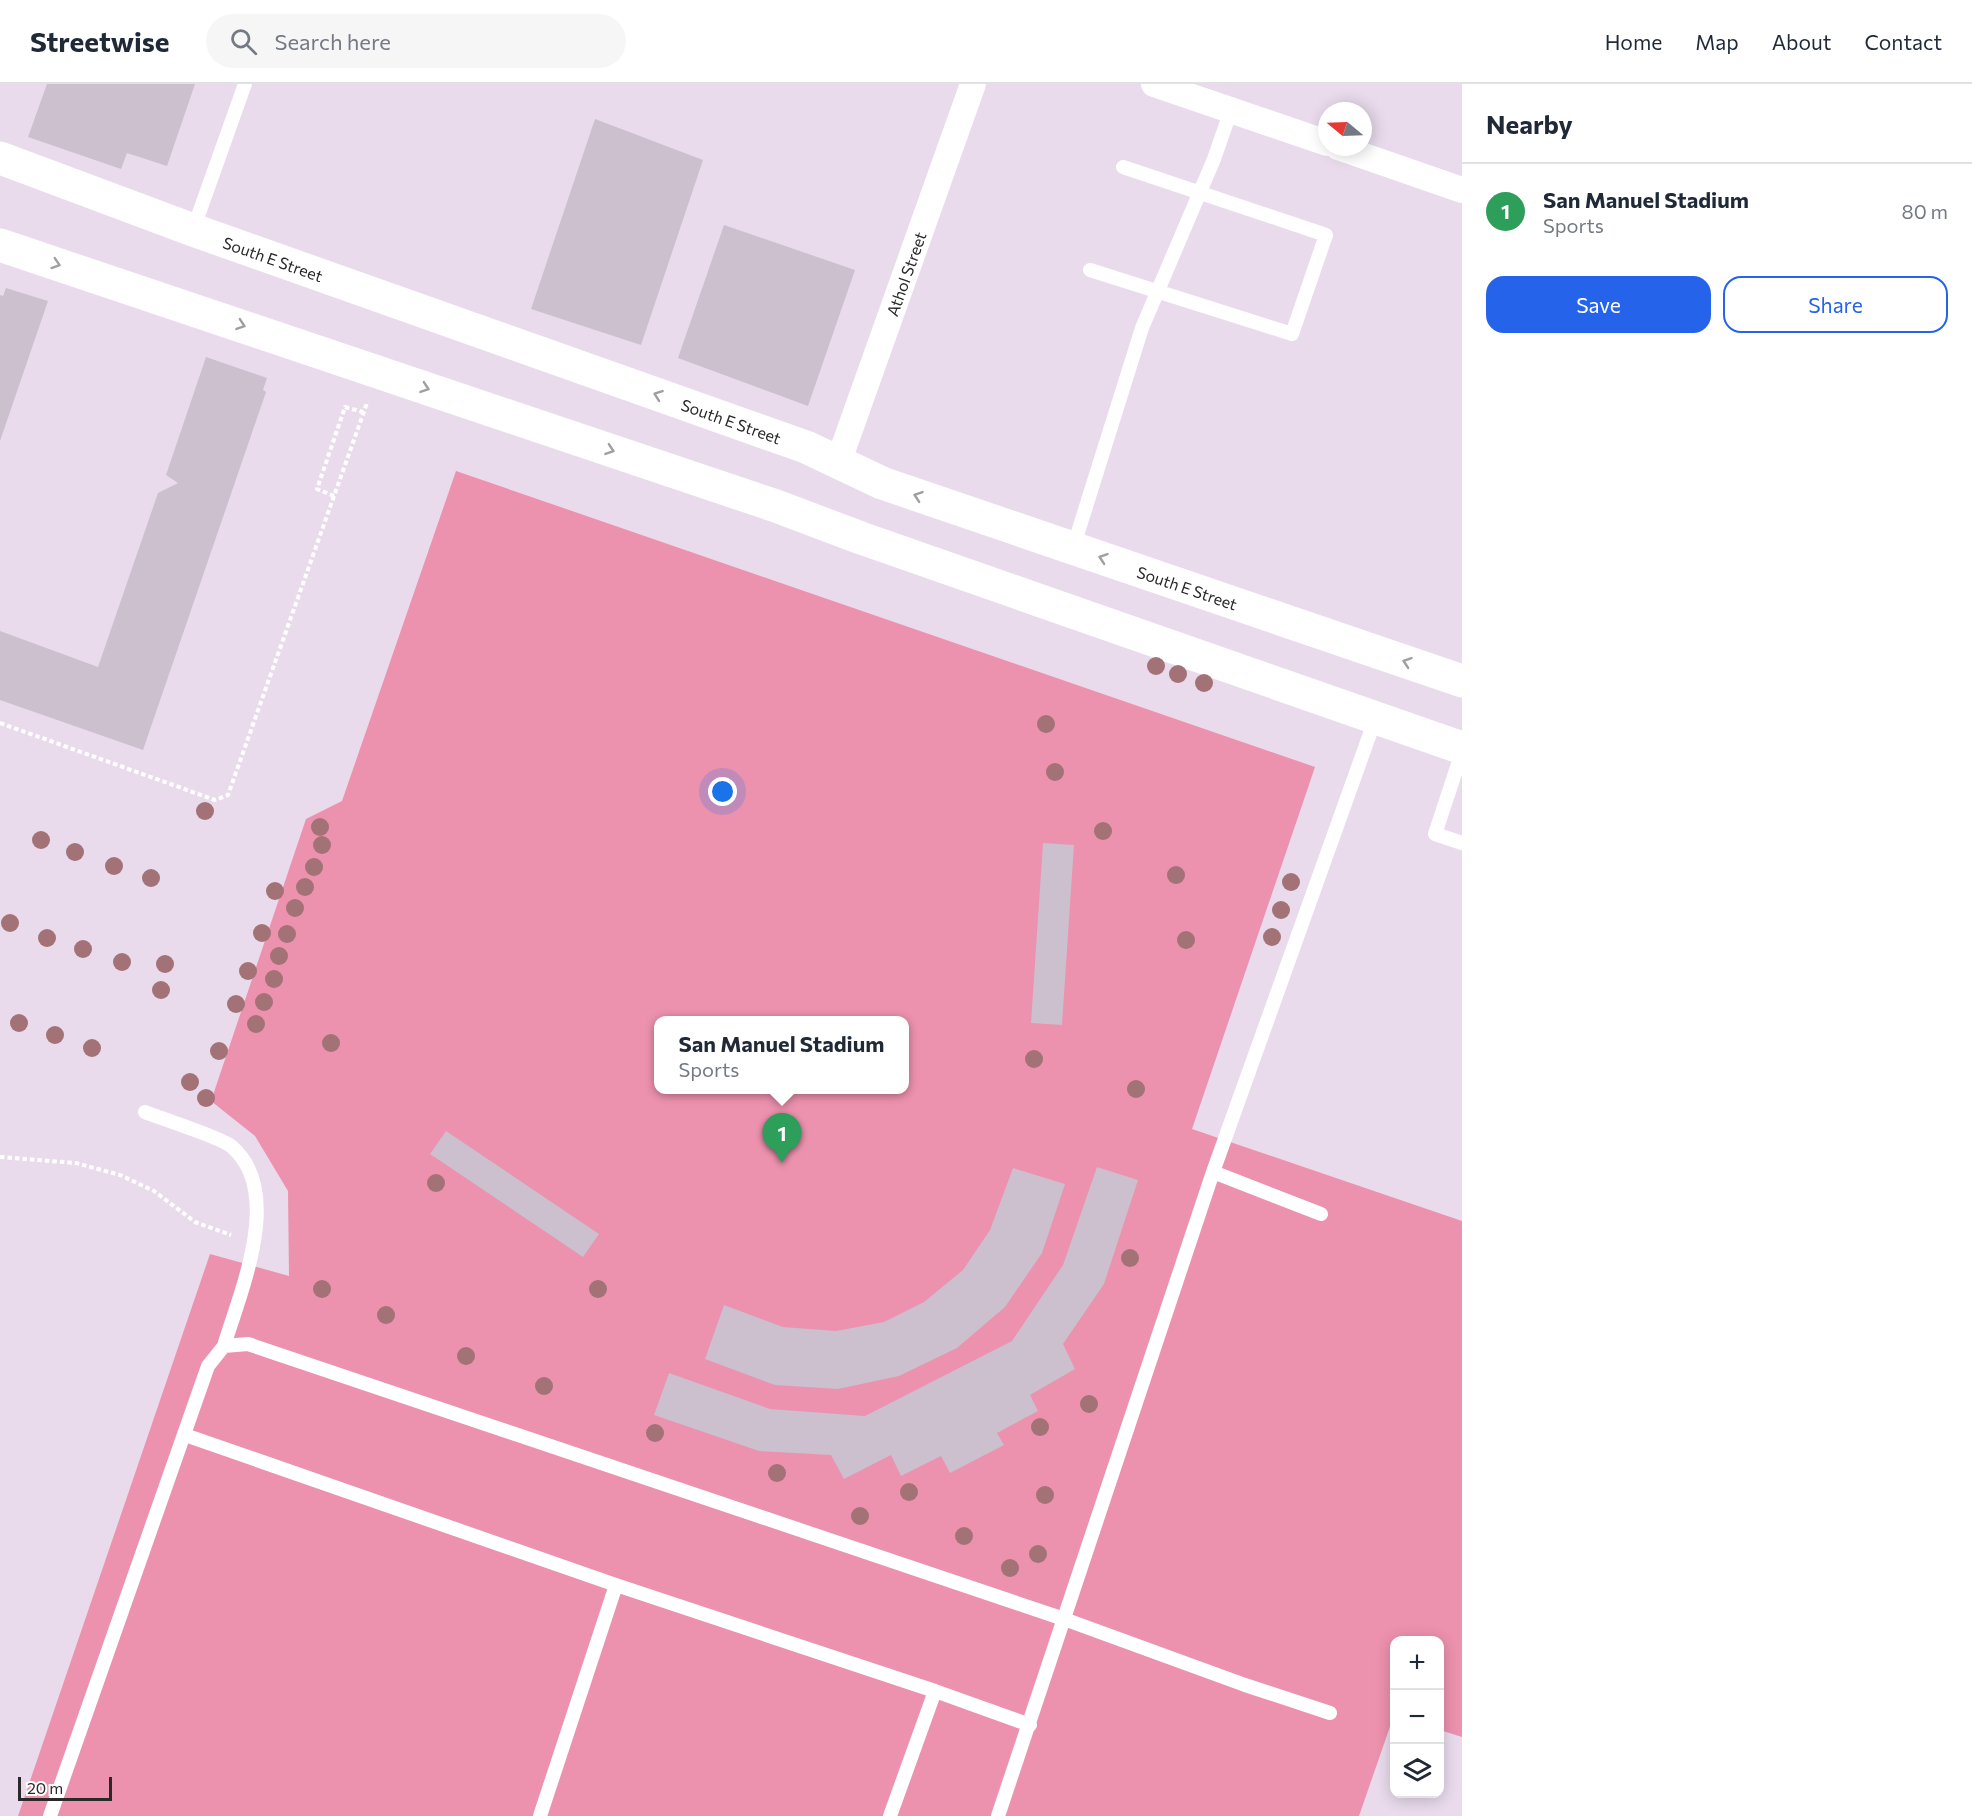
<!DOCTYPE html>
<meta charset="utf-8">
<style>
:root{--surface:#fff;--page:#f6f6f7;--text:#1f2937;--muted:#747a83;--line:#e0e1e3;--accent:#2563eb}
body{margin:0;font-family:Commissioner,sans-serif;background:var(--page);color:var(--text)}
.controls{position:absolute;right:18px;bottom:18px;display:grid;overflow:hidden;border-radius:12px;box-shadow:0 3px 15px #0003}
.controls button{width:54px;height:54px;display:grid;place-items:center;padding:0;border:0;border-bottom:2px solid var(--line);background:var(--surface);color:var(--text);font:30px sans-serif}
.compass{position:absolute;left:1318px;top:18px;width:54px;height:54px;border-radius:50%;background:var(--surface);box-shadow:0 3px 15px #0003;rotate:289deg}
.scale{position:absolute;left:18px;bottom:15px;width:94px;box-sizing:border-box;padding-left:6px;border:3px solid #292929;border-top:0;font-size:16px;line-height:21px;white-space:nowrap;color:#292929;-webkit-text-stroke:4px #fff;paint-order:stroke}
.you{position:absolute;left:723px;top:708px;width:21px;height:21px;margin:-15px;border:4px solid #fff;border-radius:50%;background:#1a73e8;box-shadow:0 0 0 9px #1a73e833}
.badge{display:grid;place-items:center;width:39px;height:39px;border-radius:50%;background:var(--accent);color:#fff;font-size:20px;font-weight:700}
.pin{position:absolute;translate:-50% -50px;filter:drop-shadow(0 2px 3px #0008)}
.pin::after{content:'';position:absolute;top:32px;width:21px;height:18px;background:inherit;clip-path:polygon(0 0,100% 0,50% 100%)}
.popup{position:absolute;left:654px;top:932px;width:255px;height:78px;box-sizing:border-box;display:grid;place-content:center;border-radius:12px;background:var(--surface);filter:drop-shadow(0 2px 4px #0005);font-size:20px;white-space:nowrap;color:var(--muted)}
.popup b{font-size:22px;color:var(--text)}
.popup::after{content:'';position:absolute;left:50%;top:100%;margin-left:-12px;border:12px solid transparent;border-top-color:var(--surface)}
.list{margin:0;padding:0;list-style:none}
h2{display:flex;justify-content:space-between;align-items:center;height:78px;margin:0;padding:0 24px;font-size:26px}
h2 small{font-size:20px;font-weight:400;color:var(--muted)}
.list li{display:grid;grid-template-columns:39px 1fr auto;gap:18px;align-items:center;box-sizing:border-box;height:96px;padding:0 24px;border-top:2px solid var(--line)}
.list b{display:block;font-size:22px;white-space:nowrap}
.list p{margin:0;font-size:20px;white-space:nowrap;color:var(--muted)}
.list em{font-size:20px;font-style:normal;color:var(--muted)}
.actions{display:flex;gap:12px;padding:18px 24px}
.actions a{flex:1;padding:14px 0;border:2px solid var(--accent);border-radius:18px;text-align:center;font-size:21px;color:var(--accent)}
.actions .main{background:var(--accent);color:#fff}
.icon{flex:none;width:33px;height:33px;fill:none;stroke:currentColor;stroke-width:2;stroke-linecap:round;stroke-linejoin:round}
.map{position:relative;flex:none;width:1462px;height:1732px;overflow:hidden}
header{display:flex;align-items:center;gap:36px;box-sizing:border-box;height:84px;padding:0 30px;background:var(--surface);border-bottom:2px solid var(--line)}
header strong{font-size:28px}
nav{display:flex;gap:33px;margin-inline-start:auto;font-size:21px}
.search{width:420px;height:54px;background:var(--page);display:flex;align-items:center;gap:15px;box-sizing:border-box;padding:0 21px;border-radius:33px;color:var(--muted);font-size:22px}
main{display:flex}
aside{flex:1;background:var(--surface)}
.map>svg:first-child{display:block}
</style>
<header>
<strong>Streetwise</strong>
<div class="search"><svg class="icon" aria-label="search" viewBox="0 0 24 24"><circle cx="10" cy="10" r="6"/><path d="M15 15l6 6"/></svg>Search here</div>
<nav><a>Home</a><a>Map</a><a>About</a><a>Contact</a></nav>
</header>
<main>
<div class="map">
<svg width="1462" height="1732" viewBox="0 0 1462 1732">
<rect width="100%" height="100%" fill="#e9dbec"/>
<!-- pitch -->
<path fill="#ec91ae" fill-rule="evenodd" d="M456 387 1315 683 1192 1045 1462 1137V1653L1440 1646V1556H1394V1631L1359 1732H18L210 1170 289 1192 288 1107 255 1052 211 1017 306 735 342 717ZM659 936H905V1006H659Z"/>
<!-- building -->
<path fill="#ccbfce" d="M47 0H195L167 82 127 69 121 85 28 53Z
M595 35 703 76 641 261 531 225Z
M724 141 855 186 808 322 678 274Z
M6 204 48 217 0 357V211L3 212Z
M206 273 267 294 263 306 266 308 143 666 0 616V547L98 583 158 409 178 399 166 391Z
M1043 759 1074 761 1062 941 1031 939Z
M446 1047 599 1150 583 1173 430 1070Z
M1097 1083 1138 1096 1104 1200 1063 1260 1075 1285 1030 1311 1038 1327 997 1349 1004 1361 950 1389 941 1372 901 1392 891 1371 844 1395 831 1371 759 1367 654 1331 669 1289 770 1325 865 1332 1012 1257 1063 1181Z
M1013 1084 1065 1100 1042 1169 1005 1223 957 1264 899 1292 838 1305 775 1301 705 1275 724 1221 783 1243 836 1247 884 1238 924 1218 963 1186 990 1146Z"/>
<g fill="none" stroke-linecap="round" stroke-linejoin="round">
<!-- path -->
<path stroke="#fff" stroke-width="4" stroke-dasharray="4.5 3" stroke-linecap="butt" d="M334 412 317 405 345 323 363 328
M0 639 215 716 228 711 367 319
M0 1073 76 1079 120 1091 154 1107 195 1138 231 1151"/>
<!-- service -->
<path stroke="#fff" stroke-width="14" d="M193 146 245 0
M1090 186 1292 250 1326 151 1123 83
M1073 464 1142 244 1214 75 1231 26
M1462 668 1435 750 1462 759
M145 1028C162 1035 220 1053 231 1062 285 1107 240 1208 224 1262
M1213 1088 1321 1130
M185 1351 616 1501 935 1607 890 1732
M935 1607 1030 1641
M50 1732 208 1282 224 1262 248 1260 1064 1535 1245 1601 1330 1629
M540 1732 616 1501
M998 1732 1213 1088 1376 633"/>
<!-- minor -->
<g stroke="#fff" stroke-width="26">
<path d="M1154 0 1327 59"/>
<path d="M1338 63 1462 106"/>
<path id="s1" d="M838 379 973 0"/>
</g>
<!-- secondary -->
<g stroke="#fff" stroke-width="33">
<path id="s2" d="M0 74 193 146 806 363 882 399 1462 597"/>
<path d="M0 161 776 422 861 454 1462 664"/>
</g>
</g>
<!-- trees -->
<g fill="#a27277">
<circle cx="1156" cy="582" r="9"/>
<circle cx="1178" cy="590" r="9"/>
<circle cx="1204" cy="599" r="9"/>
<circle cx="1046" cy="640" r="9"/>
<circle cx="1055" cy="688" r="9"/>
<circle cx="205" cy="727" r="9"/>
<circle cx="320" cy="743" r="9"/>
<circle cx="1103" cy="747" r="9"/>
<circle cx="41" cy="756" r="9"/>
<circle cx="322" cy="761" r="9"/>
<circle cx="75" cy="768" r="9"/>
<circle cx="114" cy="782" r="9"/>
<circle cx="314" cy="783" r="9"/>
<circle cx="1176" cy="791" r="9"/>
<circle cx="151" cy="794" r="9"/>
<circle cx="1291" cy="798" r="9"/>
<circle cx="305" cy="803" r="9"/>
<circle cx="275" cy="807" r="9"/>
<circle cx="295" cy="824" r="9"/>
<circle cx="1281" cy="826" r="9"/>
<circle cx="10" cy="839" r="9"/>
<circle cx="262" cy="849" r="9"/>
<circle cx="287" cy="850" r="9"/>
<circle cx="1272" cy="853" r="9"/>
<circle cx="47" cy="854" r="9"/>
<circle cx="1186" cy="856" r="9"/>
<circle cx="83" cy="865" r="9"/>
<circle cx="279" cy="872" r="9"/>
<circle cx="122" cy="878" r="9"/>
<circle cx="165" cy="880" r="9"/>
<circle cx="248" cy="887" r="9"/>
<circle cx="274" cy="895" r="9"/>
<circle cx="161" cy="906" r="9"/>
<circle cx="264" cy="918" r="9"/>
<circle cx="236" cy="920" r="9"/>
<circle cx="19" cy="939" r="9"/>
<circle cx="256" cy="940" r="9"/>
<circle cx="55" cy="951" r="9"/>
<circle cx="331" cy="959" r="9"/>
<circle cx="92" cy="964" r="9"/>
<circle cx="219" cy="967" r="9"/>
<circle cx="1034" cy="975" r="9"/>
<circle cx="190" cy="998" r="9"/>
<circle cx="1136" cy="1005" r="9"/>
<circle cx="206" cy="1014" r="9"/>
<circle cx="436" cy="1099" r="9"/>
<circle cx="1130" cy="1174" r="9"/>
<circle cx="322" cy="1205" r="9"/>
<circle cx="598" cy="1205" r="9"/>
<circle cx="386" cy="1231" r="9"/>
<circle cx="466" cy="1272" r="9"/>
<circle cx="544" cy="1302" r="9"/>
<circle cx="1089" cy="1320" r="9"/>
<circle cx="1040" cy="1343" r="9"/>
<circle cx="655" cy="1349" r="9"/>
<circle cx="777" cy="1389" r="9"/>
<circle cx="909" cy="1408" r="9"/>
<circle cx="1045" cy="1411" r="9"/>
<circle cx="860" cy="1432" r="9"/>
<circle cx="964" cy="1452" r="9"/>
<circle cx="1038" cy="1470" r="9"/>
<circle cx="1010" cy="1484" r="9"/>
</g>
<!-- one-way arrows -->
<defs><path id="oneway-chevron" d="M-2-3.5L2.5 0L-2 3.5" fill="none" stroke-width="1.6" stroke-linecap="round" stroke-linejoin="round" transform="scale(1.5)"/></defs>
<g stroke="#9f9f9f">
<use href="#oneway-chevron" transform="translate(56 180) rotate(18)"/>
<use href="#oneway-chevron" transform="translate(241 241) rotate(19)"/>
<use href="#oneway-chevron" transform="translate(425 304) rotate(19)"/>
<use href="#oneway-chevron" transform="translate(658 311) rotate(-160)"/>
<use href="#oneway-chevron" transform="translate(610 366) rotate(19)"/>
<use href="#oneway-chevron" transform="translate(918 412) rotate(-161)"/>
<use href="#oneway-chevron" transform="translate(1103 474) rotate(-161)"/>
<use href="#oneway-chevron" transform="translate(1407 578) rotate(-161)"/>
</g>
<g text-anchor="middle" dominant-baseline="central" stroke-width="4.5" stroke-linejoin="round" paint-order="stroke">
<!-- street labels -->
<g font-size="16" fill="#292929" stroke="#fff">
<text stroke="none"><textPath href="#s2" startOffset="291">South E Street</textPath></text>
<text stroke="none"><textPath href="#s1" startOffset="201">Athol Street</textPath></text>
<text stroke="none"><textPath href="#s2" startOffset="777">South E Street</textPath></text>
<text stroke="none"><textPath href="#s2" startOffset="1263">South E Street</textPath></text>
</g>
</g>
</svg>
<div class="controls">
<button>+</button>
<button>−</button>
<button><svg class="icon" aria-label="layers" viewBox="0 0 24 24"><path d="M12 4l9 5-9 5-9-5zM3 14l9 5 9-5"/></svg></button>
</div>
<svg class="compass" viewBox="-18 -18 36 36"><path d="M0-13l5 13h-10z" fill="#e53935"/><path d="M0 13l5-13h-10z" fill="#747a83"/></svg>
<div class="scale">20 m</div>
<div class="you"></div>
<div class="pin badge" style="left:782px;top:1079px;background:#2e9e5b">1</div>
<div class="popup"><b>San Manuel Stadium</b>Sports</div>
</div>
<aside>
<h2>Nearby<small></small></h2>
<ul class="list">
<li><span class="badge" style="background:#2e9e5b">1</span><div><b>San Manuel Stadium</b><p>Sports</p></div><em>80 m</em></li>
</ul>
<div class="actions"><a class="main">Save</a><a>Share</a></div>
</aside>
</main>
